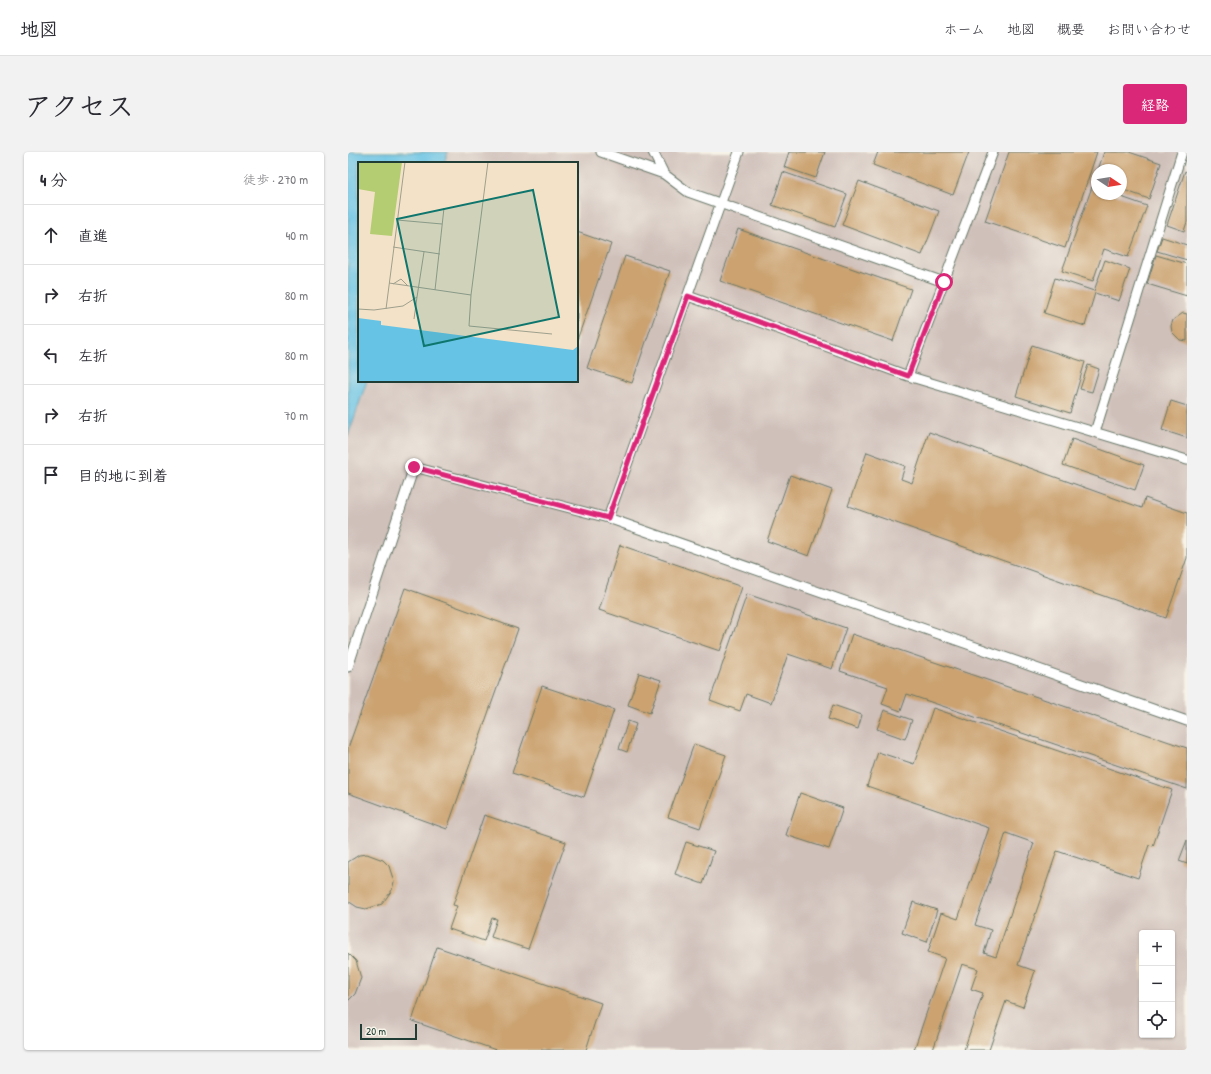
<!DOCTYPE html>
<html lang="ja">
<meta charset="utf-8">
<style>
:root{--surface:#fff;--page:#f2f2f3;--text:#2b2b33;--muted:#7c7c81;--line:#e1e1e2;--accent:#db2777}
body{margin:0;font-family:"Patrick Hand","Klee One",sans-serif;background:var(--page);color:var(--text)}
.controls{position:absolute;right:12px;bottom:12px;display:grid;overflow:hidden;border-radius:4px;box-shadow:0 1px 3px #0004}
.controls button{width:36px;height:36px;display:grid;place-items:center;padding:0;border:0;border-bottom:1px solid var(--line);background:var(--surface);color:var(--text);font:20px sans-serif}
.compass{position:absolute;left:743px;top:12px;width:36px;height:36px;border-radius:50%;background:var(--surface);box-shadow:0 1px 3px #0004;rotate:102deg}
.scale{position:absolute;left:12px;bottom:10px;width:57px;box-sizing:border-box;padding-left:4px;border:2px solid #1f3d34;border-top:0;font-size:11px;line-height:14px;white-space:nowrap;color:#1f3d34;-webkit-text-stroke:3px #f7f3e8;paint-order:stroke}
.stop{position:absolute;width:12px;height:12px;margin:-9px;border:3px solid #db2777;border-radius:50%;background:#fff}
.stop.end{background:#db2777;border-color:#fff;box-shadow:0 1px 4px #0008}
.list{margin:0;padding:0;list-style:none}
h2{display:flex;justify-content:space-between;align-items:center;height:52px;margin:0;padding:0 16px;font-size:17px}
h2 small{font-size:13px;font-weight:400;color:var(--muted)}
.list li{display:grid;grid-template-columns:26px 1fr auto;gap:12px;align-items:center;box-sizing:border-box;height:60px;padding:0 16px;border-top:1px solid var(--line)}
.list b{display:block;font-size:15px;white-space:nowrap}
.list em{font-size:13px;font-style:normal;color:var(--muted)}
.icon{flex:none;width:22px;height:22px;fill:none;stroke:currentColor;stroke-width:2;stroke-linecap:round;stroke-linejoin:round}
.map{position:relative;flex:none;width:839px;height:898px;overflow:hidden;border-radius:4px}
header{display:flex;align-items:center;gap:24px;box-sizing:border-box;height:56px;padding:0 20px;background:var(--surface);border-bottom:1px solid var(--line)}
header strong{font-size:19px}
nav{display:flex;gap:22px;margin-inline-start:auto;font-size:14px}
.intro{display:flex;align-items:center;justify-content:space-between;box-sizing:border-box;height:96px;padding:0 24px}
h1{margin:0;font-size:28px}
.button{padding:10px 18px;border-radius:4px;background:var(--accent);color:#fff;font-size:14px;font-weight:700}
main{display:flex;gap:24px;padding:0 24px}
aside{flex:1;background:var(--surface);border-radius:4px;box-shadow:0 1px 3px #0004}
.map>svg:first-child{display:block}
</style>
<header>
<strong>地図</strong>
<nav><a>ホーム</a><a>地図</a><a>概要</a><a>お問い合わせ</a></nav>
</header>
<div class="intro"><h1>アクセス</h1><a class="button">経路</a></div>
<main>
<aside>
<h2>4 分<small>徒歩 · 270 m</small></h2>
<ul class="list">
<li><svg class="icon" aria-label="ahead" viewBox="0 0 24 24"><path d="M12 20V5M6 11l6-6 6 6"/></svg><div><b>直進</b></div><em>40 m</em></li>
<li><svg class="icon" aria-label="right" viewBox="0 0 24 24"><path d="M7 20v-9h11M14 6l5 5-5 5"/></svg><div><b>右折</b></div><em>80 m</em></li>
<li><svg class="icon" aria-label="left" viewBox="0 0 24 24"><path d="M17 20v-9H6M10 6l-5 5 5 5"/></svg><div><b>左折</b></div><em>80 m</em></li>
<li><svg class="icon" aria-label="right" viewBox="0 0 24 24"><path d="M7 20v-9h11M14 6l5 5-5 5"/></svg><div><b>右折</b></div><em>70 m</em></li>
<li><svg class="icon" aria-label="arrive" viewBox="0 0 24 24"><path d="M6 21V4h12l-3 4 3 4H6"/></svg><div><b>目的地に到着</b></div></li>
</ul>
</aside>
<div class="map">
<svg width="839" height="898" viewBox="0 0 839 898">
<rect width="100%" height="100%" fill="#f7f3e8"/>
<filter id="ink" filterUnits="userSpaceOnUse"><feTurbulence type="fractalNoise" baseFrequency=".025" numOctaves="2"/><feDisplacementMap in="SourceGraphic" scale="8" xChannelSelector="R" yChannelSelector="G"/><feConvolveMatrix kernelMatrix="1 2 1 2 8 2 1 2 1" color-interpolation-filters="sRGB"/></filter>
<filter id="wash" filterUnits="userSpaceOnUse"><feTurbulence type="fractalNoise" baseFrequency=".012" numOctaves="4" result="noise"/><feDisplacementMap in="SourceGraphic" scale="16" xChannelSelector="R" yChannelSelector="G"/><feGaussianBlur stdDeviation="0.9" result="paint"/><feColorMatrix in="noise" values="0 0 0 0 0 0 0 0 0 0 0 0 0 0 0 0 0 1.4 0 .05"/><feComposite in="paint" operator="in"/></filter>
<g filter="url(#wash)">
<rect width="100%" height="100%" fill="#f3e2c8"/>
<!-- industrial -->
<path fill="#cfc0ba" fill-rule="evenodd" d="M100 0H839V898H0V284L19 229H229V11H96ZM749 18H773V42H749ZM794 781H824V883H794Z"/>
<!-- water -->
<path fill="#67c3e5" stroke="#43808c" d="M0 0H100L96 11H11V229H19L0 284Z"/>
<g id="blocks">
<!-- building -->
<path fill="#cba270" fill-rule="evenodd" d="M441 0H477L468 26 436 15Z
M530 0H621L605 43 525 13Z
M661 0H749L717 96 637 69Z
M756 0H781L813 11 801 47 773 37V18H750Z
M837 19 839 20V70L836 79 819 73Z
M435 20 499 42 487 75 424 53Z
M511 29 591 59 574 103 494 73Z
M744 35 749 37V42H765L799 54 780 105 756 97 745 129 714 119Z
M390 77 563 137 545 189 372 129Z
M229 80 263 92 229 188Z
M814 85 839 93V108L809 99Z
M808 103 839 112V144L799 132Z
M277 104 322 119 284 231 239 216Z
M757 108 782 117 771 149 747 141 737 174 696 161 707 126 746 139Z
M835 161 839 162V189L832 188 824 180 823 174 825 168Z
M684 193 737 210 722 261 668 244Z
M740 213 751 217 744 240 732 237Z
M823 249 839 254V286L814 278Z
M581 280 794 356 797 346 839 361V406L818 466 500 354 519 300 557 314 553 327 564 331Z
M724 287 796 313 787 338 715 313Z
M442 323 484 338 461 404 419 389Z
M272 393 394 435 372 499 251 458Z
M57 436 170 477 99 677 0 641V596Z
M399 442 498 476 484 517 440 502 423 551 398 542 392 559 362 548Z
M504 482 839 596V637L559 542 553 559 534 552 540 535 492 519Z
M291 521 313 528 302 561 280 553Z
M194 534 266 558 236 645 164 621Z
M485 553 514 563 510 577 480 567Z
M585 556 824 638 805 694 801 693 790 726 709 699 670 813 687 819 675 855 658 849 641 898H616L635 841 623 837 630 817 614 812 585 898H566L597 806 580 800 593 761 610 767 641 676 519 634 530 600 566 612ZM658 681 686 691 648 805 636 801 643 778 627 773Z
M536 558 564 568 557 587 529 577Z
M280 569 288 572 279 600 271 597Z
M346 592 378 603 352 676 320 665Z
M452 641 495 656 481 697 438 683Z
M136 663 218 690 180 797 143 785 149 767 144 766 136 789 101 777 109 754 105 753Z
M839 688V712L831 709Z
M338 690 366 699 355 732 327 722Z
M19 702 35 708 41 714 46 730 44 738 34 752 18 757 9 755 0 749V710L11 703Z
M565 750 589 758 579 790 554 781Z
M89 795 253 851 238 898H148L64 869Z
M0 801 8 809 13 826 7 842 0 849Z"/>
</g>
</g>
<g filter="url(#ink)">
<use href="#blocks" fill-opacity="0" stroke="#697768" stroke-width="1"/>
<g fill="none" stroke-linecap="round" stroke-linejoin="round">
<defs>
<path id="service" d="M253 0 316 22
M305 0 316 22 340 40 596 130
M340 144 560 224 839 308
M560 224 645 0
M747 280 834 0
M260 366 391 0
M0 515 66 315 260 366 839 569"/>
</defs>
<!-- service casing -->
<use href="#service" stroke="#697768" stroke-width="11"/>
<!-- service -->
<use href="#service" stroke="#fff" stroke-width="9"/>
</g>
</g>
<g fill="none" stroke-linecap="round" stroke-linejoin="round" filter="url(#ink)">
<!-- route -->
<path stroke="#db2777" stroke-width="5" d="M66 315 260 366 340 144 560 224 596 130"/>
</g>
<!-- overview -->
<g transform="translate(10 10)">
<rect width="220" height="220" fill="#f3e2c8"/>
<path d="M0 0H44L34 74 12 72 17 30 0 27Z" fill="#b4cd72"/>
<path d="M0 156 23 159V163L215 188 220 184V220H0Z" fill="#67c3e5"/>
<path fill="none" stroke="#9ea08d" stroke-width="1" d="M130 0 113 133 111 164 194 172M39 58 84 62M35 85 82 92M31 121 113 133M35 122 43 117 50 124M77 128 86 46M0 147 16 148 45 144 59 135 66 90M28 147 47 0M56 157 59 135"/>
<path fill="#0f766e" fill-opacity="0.15" stroke="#0f766e" stroke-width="2" d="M175 28 201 155 66 184 39 57Z"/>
<rect width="220" height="220" fill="none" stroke="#1f3d34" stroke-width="2"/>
</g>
</svg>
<div class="controls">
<button>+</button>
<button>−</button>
<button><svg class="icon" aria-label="locate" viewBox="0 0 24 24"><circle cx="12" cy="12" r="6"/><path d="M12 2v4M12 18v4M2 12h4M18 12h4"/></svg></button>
</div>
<svg class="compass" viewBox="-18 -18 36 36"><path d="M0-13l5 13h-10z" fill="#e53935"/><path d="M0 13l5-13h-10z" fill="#7c7c81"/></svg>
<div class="scale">20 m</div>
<div class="stop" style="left:596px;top:130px"></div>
<div class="stop end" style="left:66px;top:315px"></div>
</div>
</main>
